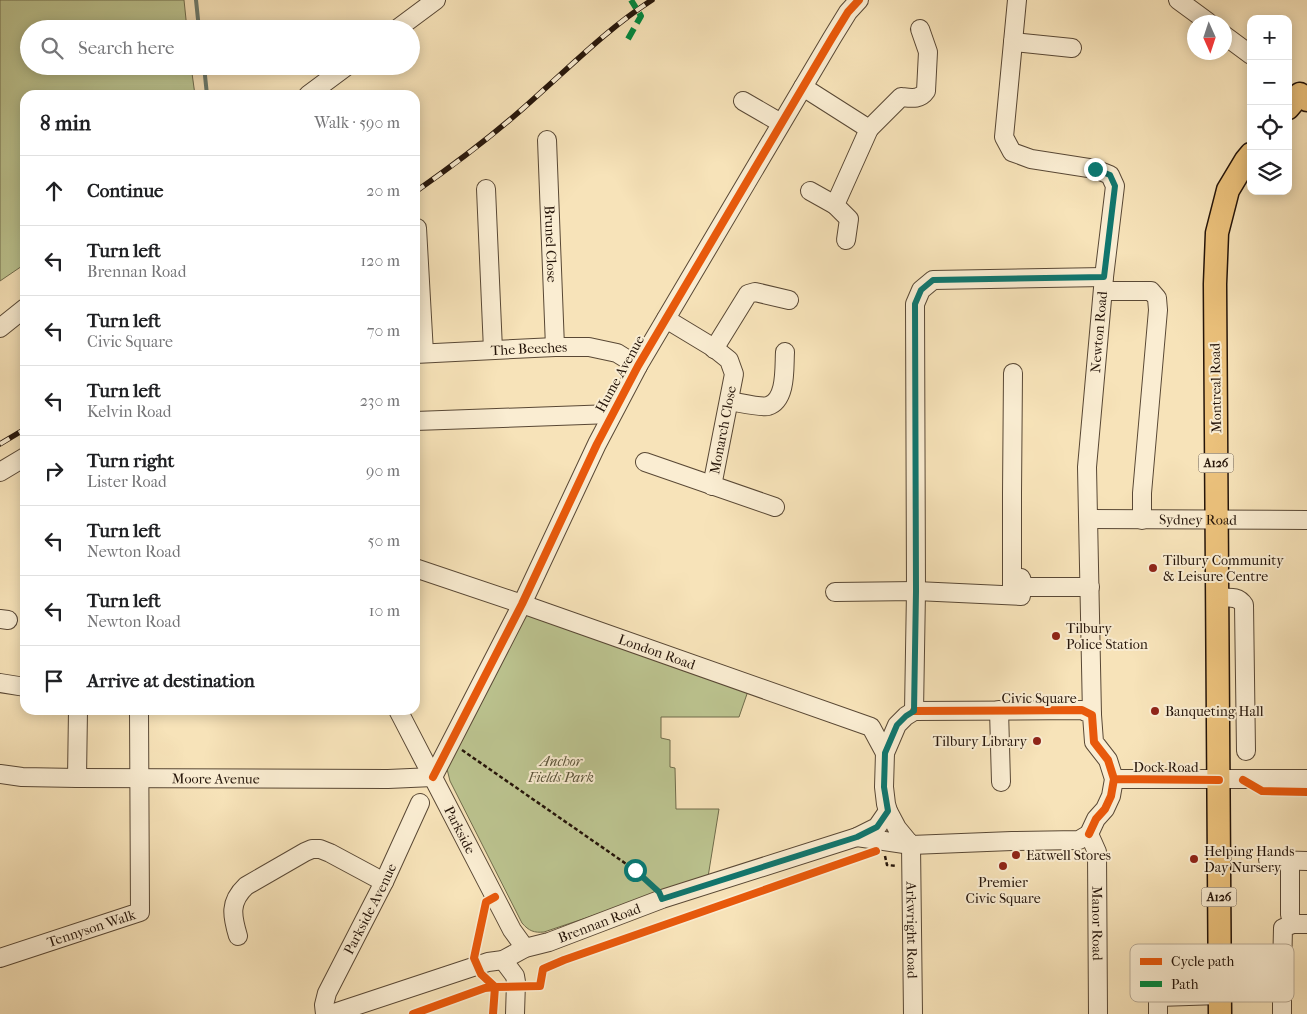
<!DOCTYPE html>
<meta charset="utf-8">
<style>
:root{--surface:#fff;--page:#f2f2f2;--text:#202124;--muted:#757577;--line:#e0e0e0}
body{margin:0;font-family:"IM FELL French Canon",serif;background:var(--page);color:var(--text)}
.controls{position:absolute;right:15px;top:15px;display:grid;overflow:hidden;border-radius:10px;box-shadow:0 2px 12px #0003}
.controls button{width:45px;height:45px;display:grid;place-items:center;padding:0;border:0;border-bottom:1px solid var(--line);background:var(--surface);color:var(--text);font:25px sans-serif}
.compass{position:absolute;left:1187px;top:15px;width:45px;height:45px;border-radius:50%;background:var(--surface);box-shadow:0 2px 12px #0003;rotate:177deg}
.stop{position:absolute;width:15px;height:15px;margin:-11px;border:4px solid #0f766e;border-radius:50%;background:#fff}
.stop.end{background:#0f766e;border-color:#fff;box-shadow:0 1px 5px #0008}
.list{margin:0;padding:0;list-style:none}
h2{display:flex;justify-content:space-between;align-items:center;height:65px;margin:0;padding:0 20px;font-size:21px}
h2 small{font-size:16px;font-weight:400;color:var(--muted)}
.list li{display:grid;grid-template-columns:32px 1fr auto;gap:15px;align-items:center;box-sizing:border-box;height:70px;padding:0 20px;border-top:1px solid var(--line)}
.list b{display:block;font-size:19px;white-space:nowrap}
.list p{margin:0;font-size:16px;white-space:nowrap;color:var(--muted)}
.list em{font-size:16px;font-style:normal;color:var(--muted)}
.icon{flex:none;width:28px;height:28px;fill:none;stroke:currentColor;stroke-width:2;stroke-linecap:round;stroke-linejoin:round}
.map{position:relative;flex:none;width:1307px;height:1014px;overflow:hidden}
.search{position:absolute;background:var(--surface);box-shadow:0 2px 12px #0003;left:20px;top:20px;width:400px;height:55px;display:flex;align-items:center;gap:12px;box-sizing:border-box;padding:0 18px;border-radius:28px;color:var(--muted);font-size:19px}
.panel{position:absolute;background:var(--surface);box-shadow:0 2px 12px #0003;left:20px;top:90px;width:400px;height:625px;border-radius:15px}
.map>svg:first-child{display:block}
</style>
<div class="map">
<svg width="1307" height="1014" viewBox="0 0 1307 1014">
<rect width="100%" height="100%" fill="#f7e3b9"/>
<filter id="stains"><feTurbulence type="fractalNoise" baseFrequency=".004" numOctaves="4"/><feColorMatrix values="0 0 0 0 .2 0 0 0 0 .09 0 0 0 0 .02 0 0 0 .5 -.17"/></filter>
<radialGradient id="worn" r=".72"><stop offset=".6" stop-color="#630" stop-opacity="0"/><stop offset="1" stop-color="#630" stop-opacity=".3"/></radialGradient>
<!-- green -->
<path fill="#bcc490" stroke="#706c4c" d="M0 0H184L187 29H29V66H191L195 95H25V264L0 281Z
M530 614 748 691 739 717H661V738L670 740V767L675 768 676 809H719L708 877 544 932C534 933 529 931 522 923L450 781 447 769 525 615Z"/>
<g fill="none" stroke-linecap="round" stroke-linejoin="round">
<!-- stream -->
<path stroke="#6d7a6b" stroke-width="4" d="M196 0 199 29
M204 66 207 95"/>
<defs>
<g id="minor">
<path d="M1017 0 1004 137 1012 152 1031 159 1095 169 1110 175 1115 186 1104 277 1087 467 1092 715"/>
<path d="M1178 0 1208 22"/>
<path d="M397 29 436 0"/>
<path d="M1224 35 1251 55"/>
<path d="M1013 42 1072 48"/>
<path d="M803 87 869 129 901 97C911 98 920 100 926 91L928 52 920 29"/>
<path d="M308 95 347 66"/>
<path d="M743 101 781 123"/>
<path id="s1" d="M547 140 555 347"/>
<path d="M486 189 493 350"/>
<path d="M810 191 835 205"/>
<path d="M417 228 424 353"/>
<path d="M846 240 849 219 835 205 869 129"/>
<path d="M1103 291H1151L1157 298 1158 310 1142 493V520"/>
<path d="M666 319 714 348 729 360 734 374 712 486"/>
<path d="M0 328 25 308"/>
<path d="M714 349 748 294 755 292 789 300"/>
<path id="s2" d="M415 354 555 347H589L617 353 638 366"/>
<path d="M729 401C737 402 761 408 768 406 787 400 784 367 785 352"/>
<path d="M415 421 612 414"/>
<path d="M645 462 775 507"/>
<path d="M0 472 25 457"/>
<path id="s3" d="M1089 519 1307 520"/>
<path id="s4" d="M415 568 522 604 871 727 885 753"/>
<path d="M1021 578 1023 584 1027 587H1090"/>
<path d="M835 592 916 591 1021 596"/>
<path d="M1012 595V493L1013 373"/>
<path d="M1217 598C1228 598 1238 595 1244 605L1246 751"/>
<path d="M0 619 8 620"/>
<path d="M0 683 25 687"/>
<path id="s5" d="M398 710 512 930 525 948"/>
<path d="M999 710 1001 782"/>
<path d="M914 711 916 591 915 304 921 290 933 280 1104 277"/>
<path id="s6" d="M0 774 22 777 77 778 388 779 433 777"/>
<path d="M433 777 522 604 597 444 638 366 832 38 848 12 859 0"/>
<path d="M77 778 78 710"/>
<path d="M1114 779H1307"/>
<path id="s7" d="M1089 834 1097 852 1098 1014"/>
<path d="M857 837 911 845 1012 841 1079 840 1089 834 1096 819 1105 809 1111 796 1114 779 1108 760 1094 742 1092 715 1082 710 914 711 906 716 897 725 885 753 884 787 886 804 888 811 897 828 911 845"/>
<path id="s8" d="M911 845 913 1014"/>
<path d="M1268 860 1307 861"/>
<path d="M1290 915V861"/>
<path d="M238 936C232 916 229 902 246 886L305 852 312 849H320L330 853 384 882"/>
<path id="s9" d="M0 958 140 912 139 710"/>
<path d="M503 960 515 976 516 982 515 1014"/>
<path id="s10" d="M325 1014 324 1005 327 993 384 882 420 803"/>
<path id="s11" d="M331 1014 488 962 503 960 525 948 549 942 662 899 857 837 877 827 888 811"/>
<path d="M1158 1014V997L1220 995"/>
<path d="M1282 1014V972L1283 928 1293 924H1307"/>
</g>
<path id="major" d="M1288 108 1300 94 1307 100
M1220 1014 1215 284 1217 233 1228 190 1246 160 1251 154"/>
</defs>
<!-- minor casing -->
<use href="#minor" stroke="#594835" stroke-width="20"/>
<!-- major casing -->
<use href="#major" stroke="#241409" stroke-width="25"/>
<!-- path -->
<path stroke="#241409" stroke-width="2.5" stroke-dasharray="4 2.5" stroke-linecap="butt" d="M462 750 635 870 653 886
M885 856 887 865 897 866"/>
<!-- minor -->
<use href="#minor" stroke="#faedd2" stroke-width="18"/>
<!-- major -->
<use href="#major" stroke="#ecc27c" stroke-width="22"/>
<defs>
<path id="rail" d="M415 192C458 162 499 131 538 95 575 62 610 27 652 0
M0 444 25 429"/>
</defs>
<!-- rail casing -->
<use href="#rail" stroke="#241409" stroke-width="5.5"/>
<!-- rail -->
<use href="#rail" stroke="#faedd2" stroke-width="4" stroke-dasharray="11" stroke-linecap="butt"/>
<!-- quiet -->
<path stroke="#00873e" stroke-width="6" stroke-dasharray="12 6" stroke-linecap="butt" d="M628 39 641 16 631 0"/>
<defs>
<path id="cycleway" d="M914 711 1082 710 1092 715 1094 742 1108 760 1114 779 1111 796 1105 809 1096 819 1089 834
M433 777 522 604 597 444 638 366 832 38 848 12 859 0
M1114 779 1219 780
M1243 780 1262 791 1307 792
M495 987 481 974 474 958 486 902 495 897
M413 1014 485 988 495 987
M493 1014 495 987 540 986 543 969 564 960 876 851"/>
</defs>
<!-- cycleway casing -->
<use href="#cycleway" stroke="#faedd2" stroke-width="11"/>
<!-- cycleway -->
<use href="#cycleway" stroke="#e8590c" stroke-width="8"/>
</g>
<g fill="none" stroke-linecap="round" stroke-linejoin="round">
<!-- route -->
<path stroke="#0f766e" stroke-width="6" d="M635 870 659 892 662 899 857 837 877 827 888 811 884 787 885 753 897 725 906 716 914 711 916 591 915 304 921 290 933 280 1104 277 1115 186 1110 175 1095 169"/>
</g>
<!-- markers -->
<g fill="#8f2418" stroke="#faedd2" stroke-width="2">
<circle cx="1153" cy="568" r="5"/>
<circle cx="1056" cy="636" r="5"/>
<circle cx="1155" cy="711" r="5"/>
<circle cx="1037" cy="741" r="5"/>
<circle cx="1016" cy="855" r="5"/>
<circle cx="1194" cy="859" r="5"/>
<circle cx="1003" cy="866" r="5"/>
</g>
<g text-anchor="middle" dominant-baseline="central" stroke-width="4" stroke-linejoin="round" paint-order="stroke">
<!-- shield labels -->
<g fill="#faedd2" stroke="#645545" stroke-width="1">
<rect x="1198.5" y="453.5" width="35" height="19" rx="4"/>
<rect x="1201.5" y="887.5" width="35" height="19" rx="4"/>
</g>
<g font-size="12" font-weight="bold" fill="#241409">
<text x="1216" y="463">A126</text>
<text x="1219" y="897">A126</text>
</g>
<!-- street labels -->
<g font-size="14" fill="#241409" stroke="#faedd2">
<text stroke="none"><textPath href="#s1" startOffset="104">Brunel Close</textPath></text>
<text transform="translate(1099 332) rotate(-85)">Newton Road</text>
<text stroke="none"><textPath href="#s2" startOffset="114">The Beeches</textPath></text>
<text transform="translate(620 374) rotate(-61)">Hume Avenue</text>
<text transform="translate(1216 388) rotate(-91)">Montreal Road</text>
<text transform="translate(723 430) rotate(-79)">Monarch Close</text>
<text stroke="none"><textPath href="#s3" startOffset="109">Sydney Road</textPath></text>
<text stroke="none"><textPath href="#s4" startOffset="256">London Road</textPath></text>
<text x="1039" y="698">Civic Square</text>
<text x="1166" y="767">Dock Road</text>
<text stroke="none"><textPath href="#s6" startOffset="216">Moore Avenue</textPath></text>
<text stroke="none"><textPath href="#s5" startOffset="135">Parkside</textPath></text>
<text stroke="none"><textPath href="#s10" startOffset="116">Parkside Avenue</textPath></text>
<text stroke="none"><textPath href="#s11" startOffset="284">Brennan Road</textPath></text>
<text stroke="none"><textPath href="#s7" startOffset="91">Manor Road</textPath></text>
<text stroke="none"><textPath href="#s9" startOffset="96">Tennyson Walk</textPath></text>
<text stroke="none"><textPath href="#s8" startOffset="85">Arkwright Road</textPath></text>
</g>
<!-- poi labels -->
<g font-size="14" fill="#241409" stroke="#faedd2" text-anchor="start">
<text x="1163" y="560">Tilbury Community<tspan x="1163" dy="16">&amp; Leisure Centre</tspan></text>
<text x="1066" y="628">Tilbury<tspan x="1066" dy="16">Police Station</tspan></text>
<text x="1165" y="711">Banqueting Hall</text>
<text x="1027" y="741" text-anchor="end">Tilbury Library</text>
<text x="1204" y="851">Helping Hands<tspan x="1204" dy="16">Day Nursery</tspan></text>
<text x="1026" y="855">Eatwell Stores</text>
<text x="1003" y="882" text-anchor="middle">Premier<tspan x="1003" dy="16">Civic Square</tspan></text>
</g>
<!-- park labels -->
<g font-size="14" font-style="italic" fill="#595238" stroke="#faedd2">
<text x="561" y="761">Anchor<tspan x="561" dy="16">Fields Park</tspan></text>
</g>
</g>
<!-- legend -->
<rect x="1130" y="944" width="164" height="58" rx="8" fill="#faedd2" stroke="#baac96" stroke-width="1"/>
<rect x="1140" y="958" width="22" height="7" fill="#e8590c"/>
<rect x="1140" y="981" width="22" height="6" fill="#00873e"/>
<g font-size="14" fill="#241409">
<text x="1171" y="966">Cycle path</text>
<text x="1171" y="989">Path</text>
</g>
<rect width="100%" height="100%" filter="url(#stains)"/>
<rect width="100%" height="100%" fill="url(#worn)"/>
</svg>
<div class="controls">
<button>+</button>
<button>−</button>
<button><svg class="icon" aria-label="locate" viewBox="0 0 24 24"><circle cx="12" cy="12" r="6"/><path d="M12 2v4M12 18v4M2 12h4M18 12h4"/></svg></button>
<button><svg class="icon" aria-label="layers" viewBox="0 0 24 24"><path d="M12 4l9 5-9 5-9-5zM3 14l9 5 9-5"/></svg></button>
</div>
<svg class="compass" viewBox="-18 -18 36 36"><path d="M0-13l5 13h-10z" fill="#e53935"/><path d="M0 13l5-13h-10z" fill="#757577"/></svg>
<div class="stop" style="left:635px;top:870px"></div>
<div class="stop end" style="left:1095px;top:169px"></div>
<div class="search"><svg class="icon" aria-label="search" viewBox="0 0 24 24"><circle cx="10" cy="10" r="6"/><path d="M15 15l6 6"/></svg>Search here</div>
<section class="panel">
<h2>8 min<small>Walk · 590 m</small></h2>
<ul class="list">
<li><svg class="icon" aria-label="ahead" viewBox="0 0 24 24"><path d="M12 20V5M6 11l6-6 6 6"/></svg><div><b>Continue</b></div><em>20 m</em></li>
<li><svg class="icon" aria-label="left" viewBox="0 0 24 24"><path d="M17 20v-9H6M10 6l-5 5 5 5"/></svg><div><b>Turn left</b><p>Brennan Road</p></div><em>120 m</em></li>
<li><svg class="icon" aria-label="left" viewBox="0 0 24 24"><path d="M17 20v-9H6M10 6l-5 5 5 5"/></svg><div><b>Turn left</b><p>Civic Square</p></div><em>70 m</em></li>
<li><svg class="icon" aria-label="left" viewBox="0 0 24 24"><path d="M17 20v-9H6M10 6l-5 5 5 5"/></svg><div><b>Turn left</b><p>Kelvin Road</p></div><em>230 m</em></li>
<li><svg class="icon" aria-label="right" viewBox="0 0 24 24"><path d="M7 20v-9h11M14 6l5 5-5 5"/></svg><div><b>Turn right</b><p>Lister Road</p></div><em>90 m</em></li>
<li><svg class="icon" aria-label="left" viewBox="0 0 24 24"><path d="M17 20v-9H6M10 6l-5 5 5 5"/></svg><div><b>Turn left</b><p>Newton Road</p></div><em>50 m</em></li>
<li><svg class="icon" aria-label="left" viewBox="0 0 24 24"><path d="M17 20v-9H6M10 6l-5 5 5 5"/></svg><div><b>Turn left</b><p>Newton Road</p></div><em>10 m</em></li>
<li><svg class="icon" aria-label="arrive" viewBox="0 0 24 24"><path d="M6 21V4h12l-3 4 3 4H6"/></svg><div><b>Arrive at destination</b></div></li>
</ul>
</section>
</div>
